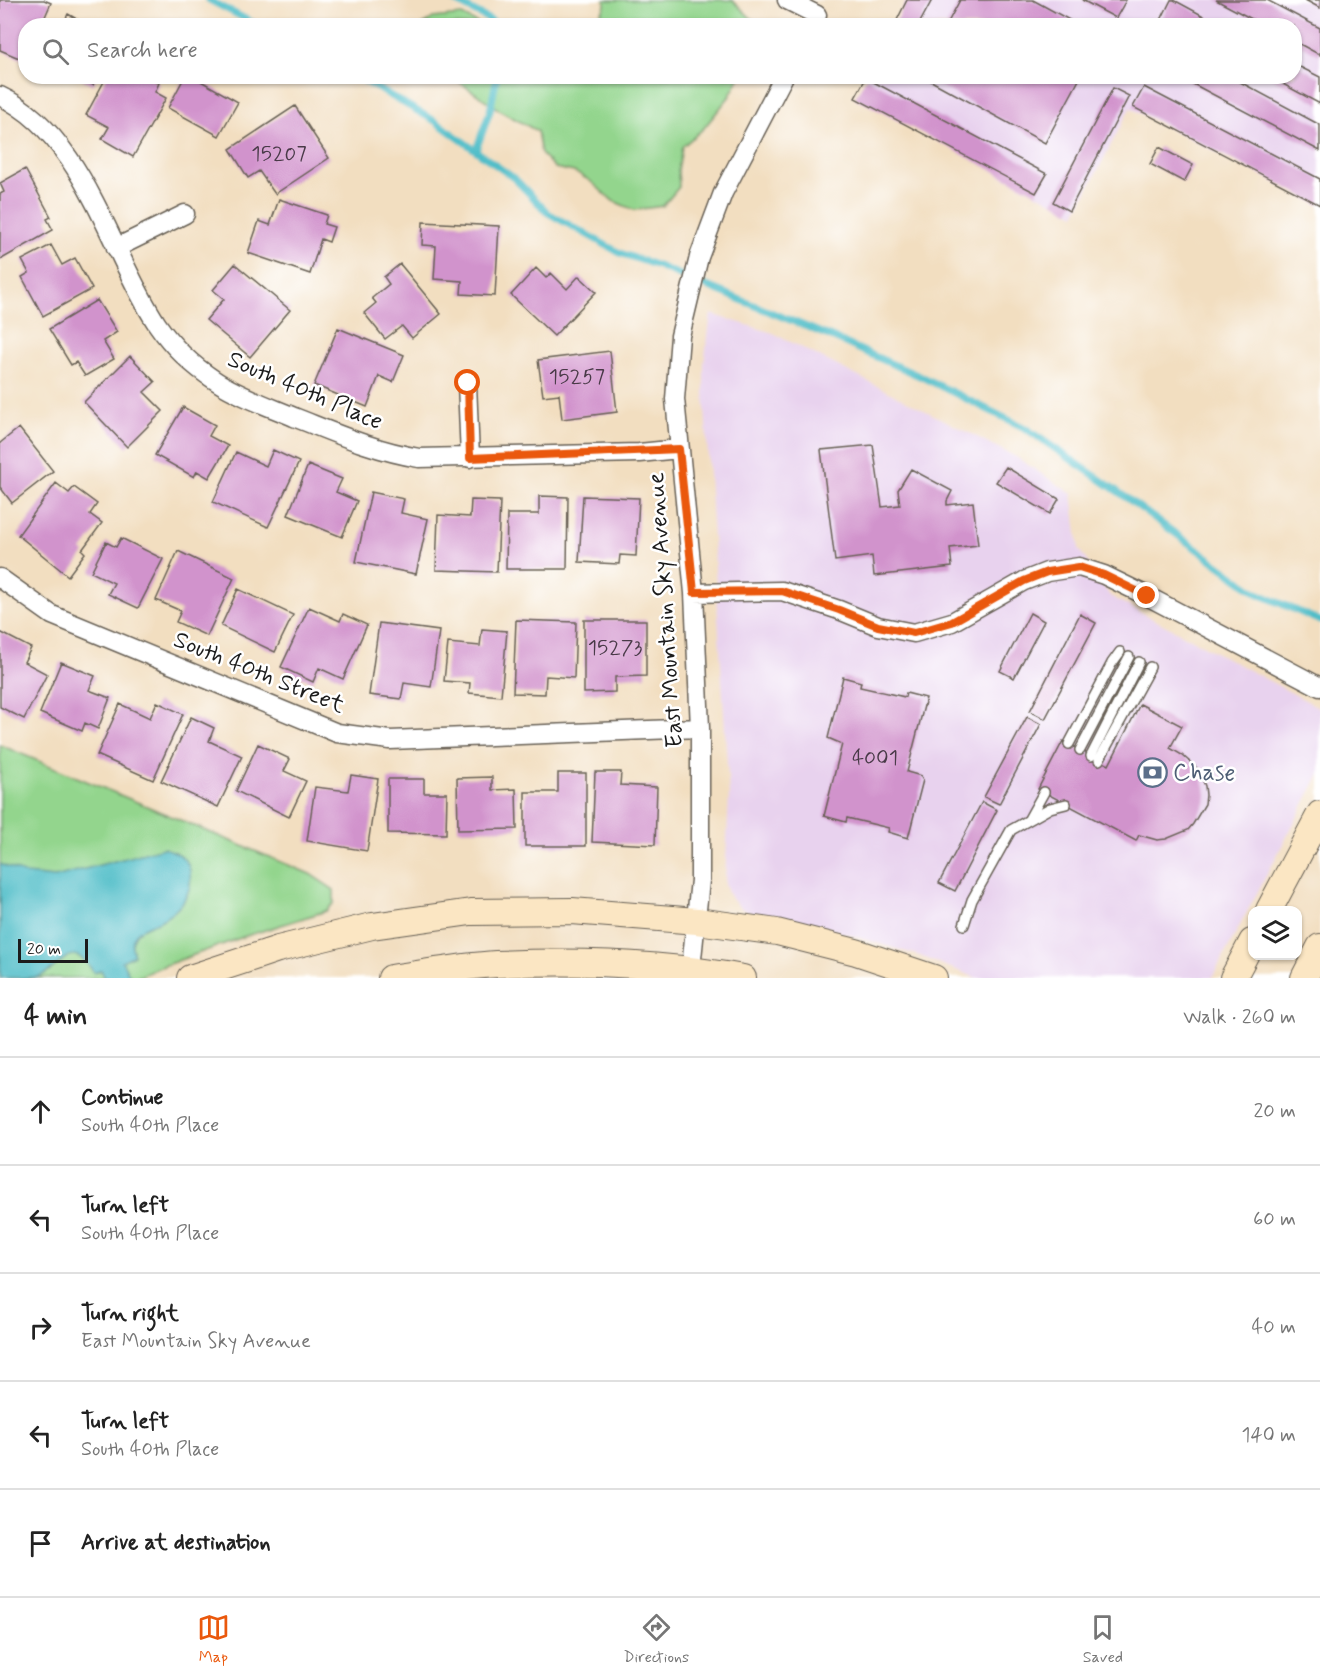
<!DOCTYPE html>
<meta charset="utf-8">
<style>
:root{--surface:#fff;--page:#f2f2f2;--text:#222;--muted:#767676;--line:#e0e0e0;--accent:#ea580c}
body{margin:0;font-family:Mynerve,sans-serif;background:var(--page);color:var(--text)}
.controls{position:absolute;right:18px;bottom:18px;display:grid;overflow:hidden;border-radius:12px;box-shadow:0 2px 4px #0004}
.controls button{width:54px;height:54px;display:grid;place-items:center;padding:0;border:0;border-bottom:2px solid var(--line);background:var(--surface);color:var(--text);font:30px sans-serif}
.scale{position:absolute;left:18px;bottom:15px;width:70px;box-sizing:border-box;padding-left:6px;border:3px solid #1c1c1c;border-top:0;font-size:16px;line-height:21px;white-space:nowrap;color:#1c1c1c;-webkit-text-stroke:4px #fff;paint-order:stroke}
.stop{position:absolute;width:18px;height:18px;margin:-14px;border:4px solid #ea580c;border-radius:50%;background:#fff}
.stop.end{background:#ea580c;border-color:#fff;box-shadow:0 2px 6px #0008}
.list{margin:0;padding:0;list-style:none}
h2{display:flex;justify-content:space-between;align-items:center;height:78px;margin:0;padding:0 24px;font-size:26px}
h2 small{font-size:20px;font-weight:400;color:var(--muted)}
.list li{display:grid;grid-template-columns:39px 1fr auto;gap:18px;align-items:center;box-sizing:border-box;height:108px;padding:0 24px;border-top:2px solid var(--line)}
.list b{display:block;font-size:22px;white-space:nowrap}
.list p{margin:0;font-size:20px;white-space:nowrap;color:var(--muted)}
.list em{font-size:20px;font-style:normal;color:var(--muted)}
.icon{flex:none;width:33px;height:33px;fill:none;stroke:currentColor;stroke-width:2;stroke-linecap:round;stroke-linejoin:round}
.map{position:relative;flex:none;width:1320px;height:978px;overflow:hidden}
.search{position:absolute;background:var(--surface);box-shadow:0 2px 4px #0004;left:18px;right:18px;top:18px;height:66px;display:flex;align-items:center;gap:15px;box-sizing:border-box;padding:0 21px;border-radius:24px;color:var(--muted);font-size:22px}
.sheet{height:618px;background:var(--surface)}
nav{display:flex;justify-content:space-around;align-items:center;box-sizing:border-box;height:84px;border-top:2px solid var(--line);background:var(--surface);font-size:16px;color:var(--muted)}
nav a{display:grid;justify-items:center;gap:3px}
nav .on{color:var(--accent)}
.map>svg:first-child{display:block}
</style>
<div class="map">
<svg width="1320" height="978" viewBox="0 0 1320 978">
<rect width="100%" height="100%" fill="#fff"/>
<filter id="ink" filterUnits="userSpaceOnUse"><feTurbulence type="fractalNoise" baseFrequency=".0167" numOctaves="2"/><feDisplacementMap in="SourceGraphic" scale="12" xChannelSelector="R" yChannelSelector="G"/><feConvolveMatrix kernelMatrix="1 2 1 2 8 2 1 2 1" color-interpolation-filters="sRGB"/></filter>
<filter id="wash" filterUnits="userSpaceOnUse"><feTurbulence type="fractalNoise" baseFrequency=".008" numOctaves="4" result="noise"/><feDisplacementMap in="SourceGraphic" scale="24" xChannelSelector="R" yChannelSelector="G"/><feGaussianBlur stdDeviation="1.35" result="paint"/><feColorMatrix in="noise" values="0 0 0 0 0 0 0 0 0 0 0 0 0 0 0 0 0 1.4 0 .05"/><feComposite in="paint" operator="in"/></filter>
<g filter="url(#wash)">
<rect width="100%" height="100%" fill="#f2dec0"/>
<!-- built -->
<path fill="#e8d2ee" d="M907 0H1320V205L1130 108 1075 214 855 98 867 76H1294V26L894 25Z
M711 314 773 333 1016 457 1072 494 1079 549 1110 596 1320 708V774L1212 978H977L920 956 827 928 774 917 754 914 741 908 730 897 725 884 729 794 704 392V363Z"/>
<!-- green -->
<path fill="#93d58d" stroke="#587854" stroke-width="1.5" d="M605 0H732L754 21 755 25H595L605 6Z
M462 15 481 25H423L433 18Z
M452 77H740L729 97 704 128 682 147 678 171 679 187 663 206 634 210 613 201 589 180 574 172 555 168 541 154 537 131 504 113Z
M0 745 310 874 334 890V903L326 911 246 936 158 968 136 978H0Z"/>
<!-- water -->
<path fill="#50bdc8" stroke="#366c72" stroke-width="1.5" d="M163 848C176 851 188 857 190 871 194 895 178 912 158 922 150 925 143 927 137 933 131 940 131 946 134 955L122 961 131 978H105L101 970 94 973C70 936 64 967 38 977 28 978 11 978 0 978V864L26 874 55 877Z"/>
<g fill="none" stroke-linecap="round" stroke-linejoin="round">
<!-- stream -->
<path stroke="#50bdc8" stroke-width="7" d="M209 0 259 26
M453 0 492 21 494 26
M356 76 435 121 515 179 548 213 620 253 658 266 829 336 924 378 1025 428 1117 491 1257 593 1320 621
M476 150 490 111 497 76"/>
</g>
<g id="blocks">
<!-- building -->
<path fill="#d193cc" d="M0 0H44L51 3 41 26H26V61L0 50Z
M907 0H932L918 26H894Z
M960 0H1033L1075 23 1073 26H946Z
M1082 0H1126L1116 18Z
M1171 0H1174L1222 26H1172L1161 20Z
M1216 0H1267L1320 28V55L1294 41V26H1265Z
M1305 0H1320V8Z
M68 14 89 26H62Z
M1294 64 1320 77V104L1268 76H1294Z
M77 76H97L93 85Z
M107 76H147L159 83 155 92 166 98 133 157 102 139 109 127 86 115Z
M185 76H192L238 102 219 136 168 108Z
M922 76H1081L1045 143Z
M1178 76H1229L1320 125V151Z
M866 78 1047 174 1036 193 855 98Z
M1144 87 1320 179V205L1133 107Z
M1113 88 1129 96 1069 211 1053 202Z
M295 106 329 158 275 194 259 171 248 178 230 149Z
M1159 147 1193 165 1184 182 1150 164Z
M25 169 51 217 47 219 53 230 0 260V194L4 192 0 183Z
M279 199 327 215 324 224 334 227 329 242 321 239 310 274 248 253 259 221 270 225Z
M423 222 499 226 495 296 461 294 462 281 434 279 436 246 422 245Z
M51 245 62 265 75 258 92 289 43 316 22 277 29 273 22 260Z
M235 264 290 310 250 357 206 320 224 299 213 290Z
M400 264 441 314 412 338 402 326 385 339 364 313 376 303 372 298 389 284 384 277Z
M536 268 546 278 551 273 567 289 579 276 596 292 554 336 511 295Z
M97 300 117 332 103 341 114 359 85 376 76 362 71 365 49 329Z
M338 328 404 355 393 382 379 376 367 407 314 385Z
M610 351 617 412 562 419 559 394 543 396 538 360Z
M130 356 155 382 144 392 163 411 127 447 84 402Z
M183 407 215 425 209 436 228 446 209 478 197 471 194 477 155 455Z
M19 428 53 471 12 503 0 487V443Z
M873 445 882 507 900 505 898 490 911 469 952 491 947 501V505L973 502 978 545 950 548 952 567 874 576 872 556 835 561 821 450Z
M273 450 299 462 268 527 213 502 236 452 266 466Z
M308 465 342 479 336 492 357 501 342 537 288 515Z
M1006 467 1059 499 1050 514 996 482Z
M56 483 69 493 74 487 97 504 90 514 102 523 82 550 85 553 68 576 18 535Z
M371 492 404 499 401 513 428 519 416 574 356 562Z
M539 496 568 497 567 569H506L507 514H539Z
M583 496 639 498 636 556 620 555 619 564 579 562Z
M471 500 500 501 497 572 436 570 438 515 470 517Z
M121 538 163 559 138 608 108 594 114 583 91 572 106 542 116 547Z
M178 551 234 578 207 636 176 622 181 611 156 600Z
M238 589 293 615 275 652 221 626Z
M309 607 340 621 343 614 367 625 343 679 319 668 313 682 281 667Z
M1030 613 1044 621 1014 678 1000 671Z
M1080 614 1096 623 1045 719 1030 711Z
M516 620 576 622 574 678 546 676 545 694 513 693Z
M584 620H646V676L615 677V692L584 693Z
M379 623 439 631 431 687 404 683 401 699 369 695Z
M482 629 507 631 501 696 469 693 470 683 444 681 448 643 480 646Z
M0 632 31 648 24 662 47 674 24 719 0 707Z
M61 662 95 676 89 690 110 698 98 729 85 723 82 731 40 713Z
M843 677 861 682 860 687 905 697 906 693 926 698 907 772 921 776 923 780 908 838 888 832 889 828 847 818 846 822 824 816 842 744 828 738Z
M157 702 183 714 153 780 97 755 120 704 150 718Z
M1140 704 1182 726 1170 748 1182 755 1198 769 1205 786 1206 795 1205 804 1193 824 1188 830 1166 839 1157 840 1139 835 1136 841 1038 789 1063 741 1109 765Z
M191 717 214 728 209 741 242 756 218 807 161 781Z
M1027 717 1041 724 999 804 984 797Z
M258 744 290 759 284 771 306 781 289 817 236 791Z
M595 772H621L620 785 657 787 655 845 592 842Z
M558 773H586V846H525V792H558Z
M351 775 378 779 367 851 307 841 315 787 348 791Z
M492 777V790L516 789 517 829 458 830 457 778Z
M388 779H424V793H447L446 834 388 833Z
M982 802 997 810 955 891 939 883Z"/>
</g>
</g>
<g filter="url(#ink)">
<use href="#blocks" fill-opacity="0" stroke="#676055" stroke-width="1.5"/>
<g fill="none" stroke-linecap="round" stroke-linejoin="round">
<defs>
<path id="lane" d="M1069 744 1112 663 1120 652
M1080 750 1129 657
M1091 756 1139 662
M1099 760 1150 667
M1029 819 1044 792
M964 925 972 900 1011 830 1050 808 1066 804"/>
<path id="street" d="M787 0 817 15
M0 96C84 135 109 251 157 324 172 346 193 366 216 381 239 396 268 406 294 417 335 433 375 451 419 458L639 453 679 449
M116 248 185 214
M467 383 470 458
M0 578 52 615 337 733 390 740 700 728
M694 593 782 591 839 610 878 626 914 633 952 622 1024 581 1047 572 1079 567 1104 575 1147 596 1320 687
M690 978 700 880V728L694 593 675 399 680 336 699 257 723 193 784 76"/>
<path id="secondary" d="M1269 910 1320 814
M190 978 278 949 372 926 471 912 572 911 697 921 777 932 856 952 934 978
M391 978C426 973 461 966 496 964 578 960 662 963 743 978
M1233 978 1252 942
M1304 978 1320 947"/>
</defs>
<!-- lane casing -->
<use href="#lane" stroke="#676055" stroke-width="12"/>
<!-- street casing -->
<use href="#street" stroke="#676055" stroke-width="21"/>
<!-- secondary casing -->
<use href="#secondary" stroke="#676055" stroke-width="28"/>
<!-- lane -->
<use href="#lane" stroke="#fff" stroke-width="9"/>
<!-- street -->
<use href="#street" stroke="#fff" stroke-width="18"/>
<!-- secondary -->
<use href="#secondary" stroke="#fbe6c3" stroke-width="26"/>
</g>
</g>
<g fill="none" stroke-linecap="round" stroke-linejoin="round" filter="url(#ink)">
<!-- route -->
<path stroke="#ea580c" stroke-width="8" d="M468 383 470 458 679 449 694 592 782 591 839 610 878 626 914 633 952 622 1024 581 1047 572 1079 567 1104 575 1147 596"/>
</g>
<!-- icons -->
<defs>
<symbol id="bank-ring" viewBox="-11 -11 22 22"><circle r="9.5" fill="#fff" stroke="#5c6f8a" stroke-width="1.5"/><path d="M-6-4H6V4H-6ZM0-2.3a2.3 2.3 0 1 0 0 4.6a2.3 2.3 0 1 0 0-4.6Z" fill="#5c6f8a"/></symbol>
</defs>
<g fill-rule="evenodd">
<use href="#bank-ring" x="1136" y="756" width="33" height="33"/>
</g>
<g text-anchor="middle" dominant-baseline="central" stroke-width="5" stroke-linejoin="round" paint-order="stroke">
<!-- number labels -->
<g font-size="21" fill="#493a48">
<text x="279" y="154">15207</text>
<text x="577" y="377">15257</text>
<text x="615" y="648">15273</text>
<text x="875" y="758">4001</text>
</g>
<!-- street labels -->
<g font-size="24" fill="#1c1c1c" stroke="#fff">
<text transform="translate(305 391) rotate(23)">South 40th Place</text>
<text transform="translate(666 610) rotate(-94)">East Mountain Sky Avenue</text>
<text transform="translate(259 673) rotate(22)">South 40th Street</text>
</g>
<!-- service labels -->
<g font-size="24" fill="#4e5e75" stroke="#fff" text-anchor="start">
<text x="1173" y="773">Chase</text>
</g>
</g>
</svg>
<div class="controls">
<button><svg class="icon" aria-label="layers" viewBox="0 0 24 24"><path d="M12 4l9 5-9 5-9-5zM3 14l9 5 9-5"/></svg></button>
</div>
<div class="scale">20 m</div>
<div class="stop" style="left:468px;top:383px"></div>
<div class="stop end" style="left:1147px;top:596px"></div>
<div class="search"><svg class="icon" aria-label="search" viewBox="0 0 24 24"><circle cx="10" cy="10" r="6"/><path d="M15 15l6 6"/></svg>Search here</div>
</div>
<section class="sheet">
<h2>4 min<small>Walk · 260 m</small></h2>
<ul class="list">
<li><svg class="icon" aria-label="ahead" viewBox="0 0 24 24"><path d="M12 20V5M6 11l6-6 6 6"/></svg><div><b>Continue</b><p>South 40th Place</p></div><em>20 m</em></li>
<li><svg class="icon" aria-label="left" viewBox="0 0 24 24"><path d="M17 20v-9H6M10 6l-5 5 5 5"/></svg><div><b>Turn left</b><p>South 40th Place</p></div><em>60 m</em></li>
<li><svg class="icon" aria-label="right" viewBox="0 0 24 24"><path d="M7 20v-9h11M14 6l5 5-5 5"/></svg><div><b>Turn right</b><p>East Mountain Sky Avenue</p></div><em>40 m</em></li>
<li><svg class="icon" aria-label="left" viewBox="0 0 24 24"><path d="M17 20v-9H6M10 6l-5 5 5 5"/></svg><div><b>Turn left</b><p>South 40th Place</p></div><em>140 m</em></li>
<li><svg class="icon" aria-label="arrive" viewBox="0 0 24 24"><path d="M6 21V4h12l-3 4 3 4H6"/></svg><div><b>Arrive at destination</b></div></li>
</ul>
</section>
<nav>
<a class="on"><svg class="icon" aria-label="map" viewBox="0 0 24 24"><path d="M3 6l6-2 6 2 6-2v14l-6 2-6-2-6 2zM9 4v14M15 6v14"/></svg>Map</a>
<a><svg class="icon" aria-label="directions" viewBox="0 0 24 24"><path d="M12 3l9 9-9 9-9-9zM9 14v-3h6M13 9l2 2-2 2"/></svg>Directions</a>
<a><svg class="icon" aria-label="saved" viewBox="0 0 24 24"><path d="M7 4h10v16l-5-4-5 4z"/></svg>Saved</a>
</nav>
